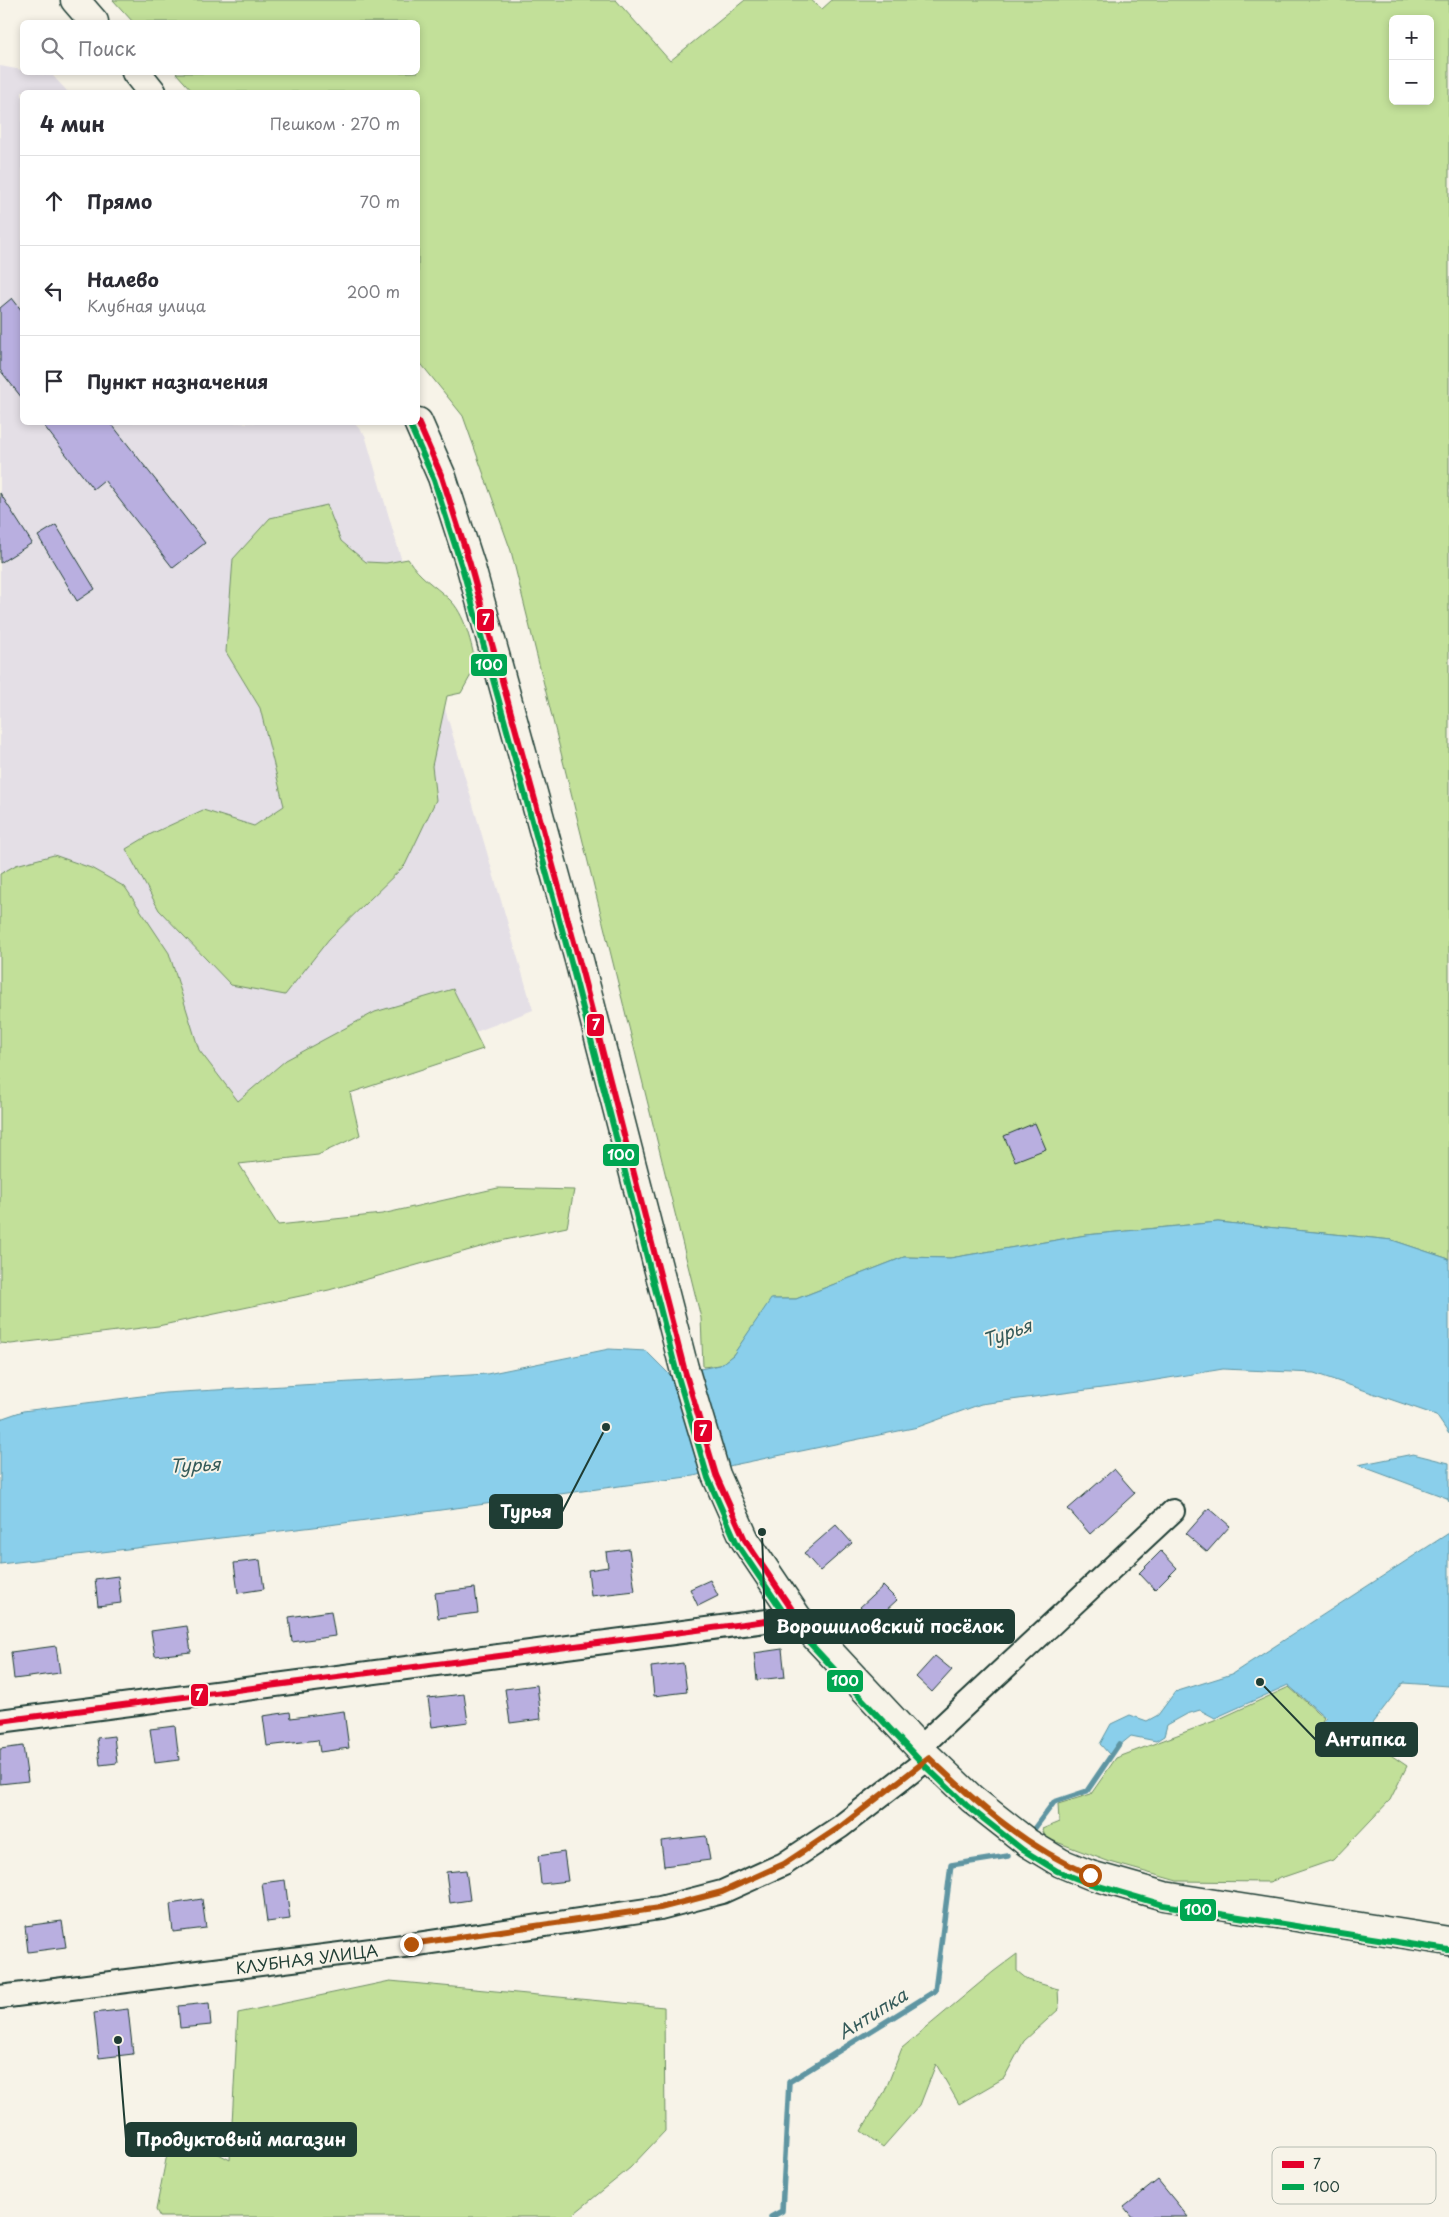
<!DOCTYPE html>
<html lang="ru">
<meta charset="utf-8">
<style>
:root{--surface:#fff;--page:#f2f2f3;--text:#2b2b33;--muted:#7c7c81;--line:#e1e1e2}
body{margin:0;font-family:"Playpen Sans",sans-serif;background:var(--page);color:var(--text)}
.controls{position:absolute;right:15px;top:15px;display:grid;overflow:hidden;border-radius:8px;box-shadow:0 2px 8px #0003}
.controls button{width:45px;height:45px;display:grid;place-items:center;padding:0;border:0;border-bottom:1px solid var(--line);background:var(--surface);color:var(--text);font:25px sans-serif}
.stop{position:absolute;width:15px;height:15px;margin:-11px;border:4px solid #b45309;border-radius:50%;background:#fff}
.stop.end{background:#b45309;border-color:#fff;box-shadow:0 1px 5px #0008}
.list{margin:0;padding:0;list-style:none}
h2{display:flex;justify-content:space-between;align-items:center;height:65px;margin:0;padding:0 20px;font-size:21px}
h2 small{font-size:16px;font-weight:400;color:var(--muted)}
.list li{display:grid;grid-template-columns:32px 1fr auto;gap:15px;align-items:center;box-sizing:border-box;height:90px;padding:0 20px;border-top:1px solid var(--line)}
.list b{display:block;font-size:19px;white-space:nowrap}
.list p{margin:0;font-size:16px;white-space:nowrap;color:var(--muted)}
.list em{font-size:16px;font-style:normal;color:var(--muted)}
.icon{flex:none;width:28px;height:28px;fill:none;stroke:currentColor;stroke-width:2;stroke-linecap:round;stroke-linejoin:round}
.map{position:relative;flex:none;width:1449px;height:2217px;overflow:hidden}
.search{position:absolute;background:var(--surface);box-shadow:0 2px 8px #0003;left:20px;top:20px;width:400px;height:55px;display:flex;align-items:center;gap:12px;box-sizing:border-box;padding:0 18px;border-radius:8px;color:var(--muted);font-size:19px}
.panel{position:absolute;background:var(--surface);box-shadow:0 2px 8px #0003;left:20px;top:90px;width:400px;height:335px;border-radius:8px}
.map>svg:first-child{display:block}
</style>
<div class="map">
<svg width="1449" height="2217" viewBox="0 0 1449 2217">
<rect width="100%" height="100%" fill="#f7f3e8"/>
<filter id="ink" filterUnits="userSpaceOnUse"><feTurbulence type="fractalNoise" baseFrequency=".02" numOctaves="2"/><feDisplacementMap in="SourceGraphic" scale="10" xChannelSelector="R" yChannelSelector="G"/><feConvolveMatrix kernelMatrix="1 2 1 2 8 2 1 2 1" color-interpolation-filters="sRGB"/></filter>
<g filter="url(#ink)">
<!-- built -->
<path fill="#e4dfe6" d="M0 66 22 70V72L53 76 68 92H22V422L354 423 365 435 533 1010 21 1207 0 1168Z"/>
<!-- green -->
<path fill="#c2e099" stroke="#708e66" fill-rule="evenodd" d="M113 0H616L670 61 745 0H811L822 9 832 0H1449V1259L1392 1240 1218 1222 1086 1235 950 1258 904 1257 796 1299H772L733 1355 720 1365 703 1367 701 1318 511 551 463 416 418 360V92H193L176 73 418 72V22H133ZM1393 19H1430V101H1393Z
M327 505 341 541 366 562 386 563 408 559C420 578 433 584 449 599 465 613 472 646 476 666L461 693 447 696 432 766 436 800 405 865 329 939 285 995 231 985 159 910 126 849 151 834 203 810 254 826 284 806 260 708 226 652 233 559 270 518Z
M54 855 91 868 125 887 169 953 199 1050 238 1101 286 1060 375 1012 453 989 483 1049 350 1093 360 1135 318 1155 239 1164 278 1225 382 1214 498 1188 574 1190 567 1227 505 1240 329 1290 158 1326 11 1344 0 1343V874L16 865Z
M1289 1687 1324 1718 1313 1735 1364 1737 1407 1766 1390 1800 1333 1860 1269 1882 1177 1881 1110 1862 1046 1838 1042 1829 1059 1822 1058 1804 1091 1794 1116 1758 1217 1720Z
M1017 1954V1971L1028 1980 1058 1989 1059 2009 1024 2041 1004 2078 959 2104 936 2064 920 2105 883 2147 861 2131 885 2091 902 2048 993 1972Z
M390 1981 664 2007 665 2131 630 2168 570 2217H160L156 2210 172 2129 230 2160 238 2013Z"/>
<!-- water -->
<path fill="#8acfeb" stroke="#5f95a2" d="M1218 1222 1392 1240 1449 1259V1434L1436 1415 1314 1373 1223 1369 1132 1384 981 1404 918 1427 733 1465 694 1476 314 1527 0 1564V1419L23 1411 165 1393 487 1374 609 1349 646 1351 670 1375 720 1365 733 1355 771 1299H796L904 1257 950 1258 1086 1235Z
M1413 1454 1449 1463V1502L1447 1498 1358 1465Z
M1449 1533V1686L1403 1683 1363 1735 1314 1734 1326 1718 1288 1685 1215 1718 1200 1710 1187 1714 1167 1725 1164 1736 1156 1741 1131 1736 1109 1754 1100 1744 1111 1724 1130 1715 1147 1721 1158 1715 1175 1692 1232 1674Z"/>
<g fill="none" stroke-linecap="round" stroke-linejoin="round">
<!-- stream -->
<path stroke="#5f95a2" stroke-width="5.5" d="M1034 1829 1054 1802 1087 1791 1119 1744
M771 2217 782 2211 789 2082 935 1991 951 1865 1008 1856"/>
</g>
<!-- building -->
<path fill="#b9afe0" stroke="#1f3d34" d="M12 298 22 311V398L0 370V308Z
M41 422H110L205 543 173 568 104 480 93 489Z
M0 493 32 543 0 563Z
M56 525 95 589 77 601 38 536Z
M1035 1123 1046 1149 1015 1161 1004 1136Z
M1114 1469 1135 1493 1090 1534 1068 1509Z
M1209 1508 1230 1526 1207 1552 1186 1534Z
M836 1525 852 1543 820 1571 804 1553Z
M629 1549 635 1591 591 1596 588 1570 608 1567 606 1552Z
M1161 1551 1177 1568 1155 1590 1139 1573Z
M260 1560 264 1589 238 1593 234 1563Z
M118 1576 121 1603 98 1606 95 1579Z
M710 1580 718 1596 698 1606 690 1589Z
M883 1586 897 1600 873 1622 860 1607Z
M475 1588 478 1613 438 1618 435 1593Z
M331 1611 335 1636 292 1642 289 1617Z
M187 1626 191 1652 155 1656 151 1631Z
M56 1646 60 1673 14 1679 11 1652Z
M782 1649 785 1677 757 1680 754 1653Z
M935 1656 952 1670 932 1692 916 1677Z
M683 1663 687 1692 654 1696 651 1667Z
M537 1685 541 1719 510 1723 505 1689Z
M464 1694 468 1722 432 1727 428 1698Z
M344 1711 349 1748 320 1752 318 1740 267 1746 263 1716 290 1712 291 1718Z
M175 1726 179 1760 155 1763 150 1729Z
M114 1736 117 1763 100 1765 97 1738Z
M23 1746 28 1781 0 1784V1749Z
M706 1836 710 1860 664 1866 661 1841Z
M564 1852 568 1881 541 1884 538 1856Z
M466 1870 470 1900 450 1903 446 1872Z
M285 1880 290 1919 267 1922 262 1883Z
M202 1899 206 1928 173 1932 170 1904Z
M62 1921 66 1947 28 1952 25 1926Z
M209 2003 211 2025 180 2028 178 2006Z
M128 2009 133 2054 99 2058 94 2013Z
M1158 2180 1188 2217H1132L1124 2207Z"/>
<g fill="none" stroke-linecap="round" stroke-linejoin="round">
<defs>
<g id="minor">
<path d="M0 1721 797 1617"/>
<path d="M919 1748 1173 1511"/>
<path id="s1" d="M0 1997 411 1945 660 1908 722 1892 784 1864 840 1827 929 1758"/>
</g>
<path id="secondary" d="M75 0 94 22
M136 72 152 92
M418 422 442 477 470 564 579 960 684 1368 716 1475 745 1540 797 1617 929 1758 972 1799 1028 1843 1061 1863 1090 1875 1164 1896 1449 1941"/>
</defs>
<!-- minor casing -->
<use href="#minor" stroke="#1f3d34" stroke-width="26"/>
<!-- secondary casing -->
<use href="#secondary" stroke="#1f3d34" stroke-width="31"/>
<!-- minor -->
<use href="#minor" stroke="#f7f3e8" stroke-width="22"/>
<!-- secondary -->
<use href="#secondary" stroke="#f7f3e8" stroke-width="28"/>
<defs>
<path id="bus-1" d="M418 422 442 477 470 564 579 960 684 1368 716 1475 745 1540 797 1617
M0 1721 797 1617"/>
<path id="bus-2" d="M410 425 434 480 462 567 571 962 676 1370 708 1478 737 1544 790 1622 923 1764 966 1805 1023 1850 1057 1871 1088 1883 1163 1905 1448 1950"/>
</defs>
<!-- bus-1 casing -->
<use href="#bus-1" stroke="#f7f3e8" stroke-width="10"/>
<!-- bus-2 casing -->
<use href="#bus-2" stroke="#f7f3e8" stroke-width="10"/>
<!-- bus-1 -->
<use href="#bus-1" stroke="#e4002b" stroke-width="6"/>
<!-- bus-2 -->
<use href="#bus-2" stroke="#00a651" stroke-width="6"/>
</g>
</g>
<g fill="none" stroke-linecap="round" stroke-linejoin="round" filter="url(#ink)">
<!-- route -->
<path stroke="#b45309" stroke-width="6" d="M411 1944 660 1908 722 1892 784 1864 840 1827 929 1758C981 1807 1024 1846 1090 1875"/>
</g>
<g text-anchor="middle" dominant-baseline="central" stroke-width="4" stroke-linejoin="round" paint-order="stroke">
<!-- street labels -->
<g font-size="16" fill="#1f3d34" stroke="#f7f3e8">
<text stroke="none"><textPath href="#s1" startOffset="309">КЛУБНАЯ УЛИЦА</textPath></text>
</g>
<!-- water labels -->
<g font-size="18" font-style="italic" fill="#345a59" stroke="#f7f3e8">
<text transform="translate(1007 1332) rotate(-19)">Турья</text>
<text transform="translate(195 1464) rotate(-2)">Турья</text>
<text transform="translate(872 2013) rotate(-32)">Антипка</text>
</g>
</g>
<!-- legend -->
<rect x="1272" y="2147" width="164" height="57" rx="8" fill="#f7f3e8" stroke="#b6bcb2" stroke-width="1"/>
<rect x="1282" y="2161" width="22" height="7" fill="#e4002b"/>
<rect x="1282" y="2184" width="22" height="6" fill="#00a651"/>
<g font-size="14" fill="#1f3d34">
<text x="1313" y="2169">7</text>
<text x="1313" y="2192">100</text>
</g>
<!-- callouts -->
<path fill="none" stroke="#1f3d34" stroke-width="2" d="M606 1427L562 1512M762 1532L765 1627M1260 1682L1316 1740M118 2040L126 2139"/>
<g fill="#1f3d34" stroke="#f7f3e8" stroke-width="2">
<circle cx="606" cy="1427" r="5"/>
<circle cx="762" cy="1532" r="5"/>
<circle cx="1260" cy="1682" r="5"/>
<circle cx="118" cy="2040" r="5"/>
</g>
<g fill="#1f3d34" stroke="#1f3d34" stroke-width="2">
<rect x="490" y="1495" width="72" height="33" rx="5"/>
<rect x="765" y="1610" width="249" height="33" rx="5"/>
<rect x="1316" y="1723" width="101" height="33" rx="5"/>
<rect x="126" y="2123" width="230" height="33" rx="5"/>
</g>
<g font-size="18" text-anchor="middle" font-weight="bold" fill="#fff">
<text x="526" y="1518">Турья</text>
<text x="890" y="1633">Ворошиловский посёлок</text>
<text x="1366" y="1746">Антипка</text>
<text x="241" y="2146">Продуктовый магазин</text>
</g>
<g stroke="#f7f3e8" stroke-width="2">
<rect x="476" y="608" width="19" height="24" rx="5" fill="#e4002b"/>
<rect x="470" y="653" width="38" height="24" rx="5" fill="#00a651"/>
<rect x="586" y="1013" width="19" height="24" rx="5" fill="#e4002b"/>
<rect x="602" y="1143" width="38" height="24" rx="5" fill="#00a651"/>
<rect x="693" y="1419" width="20" height="24" rx="5" fill="#e4002b"/>
<rect x="826" y="1669" width="38" height="24" rx="5" fill="#00a651"/>
<rect x="190" y="1683" width="19" height="24" rx="5" fill="#e4002b"/>
<rect x="1179" y="1898" width="38" height="24" rx="5" fill="#00a651"/>
</g>
<g font-size="14" text-anchor="middle" font-weight="bold" fill="#fff">
<text x="486" y="625">7</text>
<text x="489" y="670">100</text>
<text x="596" y="1030">7</text>
<text x="621" y="1160">100</text>
<text x="703" y="1436">7</text>
<text x="845" y="1686">100</text>
<text x="199" y="1700">7</text>
<text x="1198" y="1915">100</text>
</g>
</svg>
<div class="controls">
<button>+</button>
<button>−</button>
</div>
<div class="stop" style="left:1090px;top:1875px"></div>
<div class="stop end" style="left:411px;top:1944px"></div>
<div class="search"><svg class="icon" aria-label="search" viewBox="0 0 24 24"><circle cx="10" cy="10" r="6"/><path d="M15 15l6 6"/></svg>Поиск</div>
<section class="panel">
<h2>4 мин<small>Пешком · 270 m</small></h2>
<ul class="list">
<li><svg class="icon" aria-label="ahead" viewBox="0 0 24 24"><path d="M12 20V5M6 11l6-6 6 6"/></svg><div><b>Прямо</b></div><em>70 m</em></li>
<li><svg class="icon" aria-label="left" viewBox="0 0 24 24"><path d="M17 20v-9H6M10 6l-5 5 5 5"/></svg><div><b>Налево</b><p>Клубная улица</p></div><em>200 m</em></li>
<li><svg class="icon" aria-label="arrive" viewBox="0 0 24 24"><path d="M6 21V4h12l-3 4 3 4H6"/></svg><div><b>Пункт назначения</b></div></li>
</ul>
</section>
</div>
